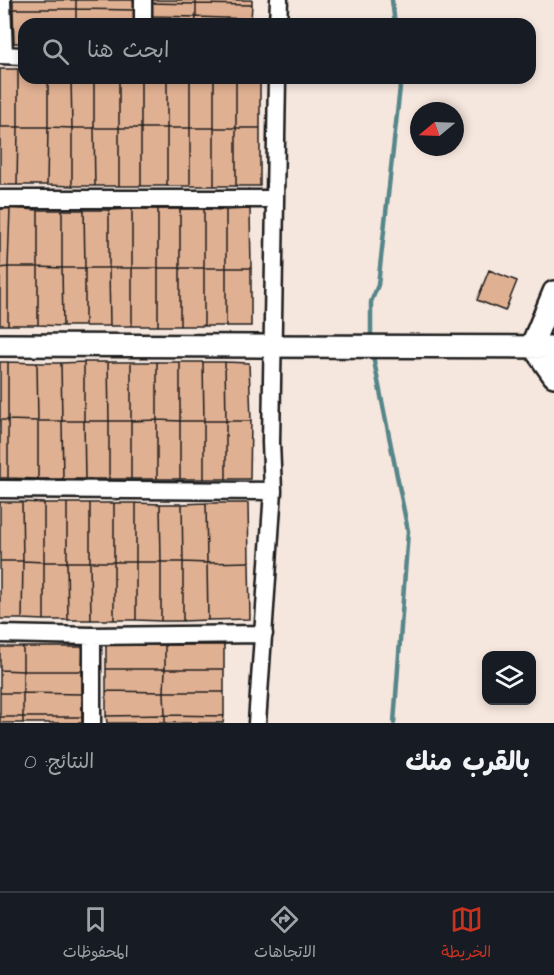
<!DOCTYPE html>
<html lang="ar">
<meta charset="utf-8">
<style>
:root{--surface:#171b24;--page:#242831;--text:#f1f3f6;--muted:#9ea1a6;--line:#363941;--accent:#c8321e}
body{margin:0;font-family:"Architects Daughter","Playpen Sans Arabic",sans-serif;background:var(--page);color:var(--text);direction:rtl}
.controls{position:absolute;right:18px;bottom:18px;display:grid;overflow:hidden;border-radius:12px;box-shadow:0 3px 9px #0003}
.controls button{width:54px;height:54px;display:grid;place-items:center;padding:0;border:0;border-bottom:2px solid var(--line);background:var(--surface);color:var(--text);font:30px sans-serif}
.compass{position:absolute;left:410px;top:102px;width:54px;height:54px;border-radius:50%;background:var(--surface);box-shadow:0 3px 9px #0003;rotate:251deg}
.list{margin:0;padding:0;list-style:none}
h2{display:flex;justify-content:space-between;align-items:center;height:78px;margin:0;padding:0 24px;font-size:26px}
h2 small{font-size:20px;font-weight:400;color:var(--muted)}
.icon{flex:none;width:33px;height:33px;fill:none;stroke:currentColor;stroke-width:2;stroke-linecap:round;stroke-linejoin:round}
.map{position:relative;flex:none;width:554px;height:723px;overflow:hidden;direction:ltr}
.search{position:absolute;background:var(--surface);box-shadow:0 3px 9px #0003;left:18px;right:18px;top:18px;height:66px;display:flex;align-items:center;gap:15px;box-sizing:border-box;padding:0 21px;border-radius:18px;color:var(--muted);font-size:22px}
.sheet{height:168px;background:var(--surface)}
nav{display:flex;justify-content:space-around;align-items:center;box-sizing:border-box;height:84px;border-top:2px solid var(--line);background:var(--surface);font-size:16px;color:var(--muted)}
nav a{display:grid;justify-items:center;gap:3px}
nav .on{color:var(--accent)}
.map>svg:first-child{display:block}
</style>
<div class="map">
<svg width="554" height="723" viewBox="0 0 554 723">
<rect width="100%" height="100%" fill="#f6e7de"/>
<filter id="ink" filterUnits="userSpaceOnUse"><feTurbulence type="fractalNoise" baseFrequency=".0167" numOctaves="2"/><feDisplacementMap in="SourceGraphic" scale="12" xChannelSelector="R" yChannelSelector="G"/><feConvolveMatrix kernelMatrix="1 2 1 2 8 2 1 2 1" color-interpolation-filters="sRGB"/></filter>
<g filter="url(#ink)">
<g fill="none" stroke-linecap="round" stroke-linejoin="round">
<!-- stream -->
<path stroke="#568689" stroke-width="4.5" d="M392 0 395 24
M371 340V302L378 285 401 78
M372 351 408 531 394 723"/>
</g>
<!-- building -->
<path fill="#e0b092" stroke="#1c1c1c" stroke-width="1.5" d="M13 0H76V9H13Z
M76 0H135V10L76 9Z
M150 0H196V4L149 3Z
M196 0H252V5L196 4Z
M149 3 196 4V17L149 16Z
M196 4 252 5 251 19 196 17Z
M13 9H76V24H24V43H14Z
M76 9 135 10V24H76Z
M149 16 196 17 195 24H149Z
M196 17 251 19V24H195Z
M0 69H18V127H0Z
M18 69H24V78H48V127H18Z
M48 78H71L72 128 48 127Z
M71 78H94V128H72Z
M94 78H119V128H94Z
M119 78H141V128H119Z
M141 78H167V128H141Z
M167 78H190V128H167Z
M190 78H214V128H190Z
M214 78H236V128H214Z
M236 78H260V128H236Z
M0 127H18L17 185H0Z
M18 127H48L47 185H17Z
M48 127 72 128V186L47 185Z
M72 128H94L95 186H72Z
M94 128H119V186H95Z
M119 128H141V186H119Z
M141 128H167V186H141Z
M167 128H190V186H167Z
M190 128H214V186H190Z
M214 128H236V186H214Z
M236 128H260V186H236Z
M10 208 38 210V267H8Z
M10 208 8 267 0 268V209Z
M132 209V268H109V210Z
M132 209H158V268H132Z
M158 209H180V268H158Z
M180 209H204V268H180Z
M204 209 226 210V268H204Z
M250 209 251 268H226V210Z
M38 210H62V268L38 267Z
M62 210H84L85 268H62Z
M84 210H109V268H85Z
M8 267H38V325H8Z
M8 267V325H0V268Z
M38 267 62 268 63 326 38 325Z
M62 268H85V326H63Z
M85 268H109L110 326H85Z
M109 268H132V326H110Z
M132 268H158V326H132Z
M158 268H180V326H158Z
M180 268H204V326H180Z
M204 268H226V326H204Z
M226 268H251V326H226Z
M489 270 517 281 505 311 477 300Z
M0 362H8V420H0Z
M8 362 37 363 38 421 8 420Z
M84 362V421H62L61 363Z
M84 362H108L109 421H84Z
M108 362H131V421H109Z
M131 362H157V420L131 421Z
M157 362H180V421L157 420Z
M180 362H203L204 421H180Z
M203 362H225L226 421H204Z
M225 362 249 363 251 421H226Z
M37 363H61L62 421H38Z
M0 420H8V478H0Z
M8 420 38 421V479L8 478Z
M157 420V479H131V421Z
M157 420 180 421V479H157Z
M38 421H62L63 479H38Z
M62 421H84L85 479H63Z
M84 421H109V479H85Z
M109 421H131V479H109Z
M180 421H204V479H180Z
M204 421H226V479H204Z
M226 421H251L250 479H226Z
M0 502H22L23 561H0Z
M22 502 44 503V562L23 561Z
M44 503H67V562H44Z
M67 503H90V562H67Z
M90 503H114V562H90Z
M114 503H136V562H114Z
M136 503 160 504 161 562H136Z
M206 503H248L249 562 207 563Z
M206 503 207 563 183 562 182 504Z
M160 504H182L183 562H161Z
M0 561H23L22 619H0Z
M23 561 44 562V620L22 619Z
M44 562H67L68 620H44Z
M67 562H90L91 620H68Z
M90 562H114V620H91Z
M114 562H136V620H114Z
M136 562H161V621L136 620Z
M161 562H183V621H161Z
M183 562 207 563 208 620 183 621Z
M249 562 250 619 208 620 207 563Z
M106 645H165V669H106Z
M165 645H224V669H165Z
M0 647H23V671L0 670Z
M23 647H83L82 671H23Z
M106 669H165L164 692 106 691Z
M165 669H224V692H164Z
M0 670 23 671V693H0Z
M23 671H82V694L23 693Z
M106 691 164 692 165 715 106 716Z
M164 692H224V716L165 715Z
M0 693H23V717H0Z
M23 693 82 694V717H23Z
M165 715V723H107L106 716Z
M165 715 224 716 223 723H165Z
M0 717H23V723H0Z
M23 717H82V723H23Z"/>
<g fill="none" stroke-linecap="round" stroke-linejoin="round">
<defs>
<path id="minor" d="M2 0 4 55
M143 24V0
M278 24 279 0
M0 55 24 56
M0 199H274
M0 489 273 491
M0 634 92 636 264 634
M92 636V723
M257 723 273 491 271 442 277 78"/>
<path id="tertiary" d="M0 345 554 347
M532 345 554 292
M532 345 554 376"/>
</defs>
<!-- minor casing -->
<use href="#minor" stroke="#1c1c1c" stroke-width="21"/>
<!-- tertiary casing -->
<use href="#tertiary" stroke="#1c1c1c" stroke-width="26"/>
<!-- minor -->
<use href="#minor" stroke="#fff" stroke-width="16"/>
<!-- tertiary -->
<use href="#tertiary" stroke="#fff" stroke-width="21"/>
</g>
</g>
</svg>
<div class="controls">
<button><svg class="icon" aria-label="layers" viewBox="0 0 24 24"><path d="M12 4l9 5-9 5-9-5zM3 14l9 5 9-5"/></svg></button>
</div>
<svg class="compass" viewBox="-18 -18 36 36"><path d="M0-13l5 13h-10z" fill="#e53935"/><path d="M0 13l5-13h-10z" fill="#9ea1a6"/></svg>
<div class="search"><svg class="icon" aria-label="search" viewBox="0 0 24 24"><circle cx="10" cy="10" r="6"/><path d="M15 15l6 6"/></svg>ابحث هنا</div>
</div>
<section class="sheet">
<h2>بالقرب منك<small>النتائج: 0</small></h2>
<ul class="list">
</ul>
</section>
<nav>
<a class="on"><svg class="icon" aria-label="map" viewBox="0 0 24 24"><path d="M3 6l6-2 6 2 6-2v14l-6 2-6-2-6 2zM9 4v14M15 6v14"/></svg>الخريطة</a>
<a><svg class="icon" aria-label="directions" viewBox="0 0 24 24"><path d="M12 3l9 9-9 9-9-9zM9 14v-3h6M13 9l2 2-2 2"/></svg>الاتجاهات</a>
<a><svg class="icon" aria-label="saved" viewBox="0 0 24 24"><path d="M7 4h10v16l-5-4-5 4z"/></svg>المحفوظات</a>
</nav>
